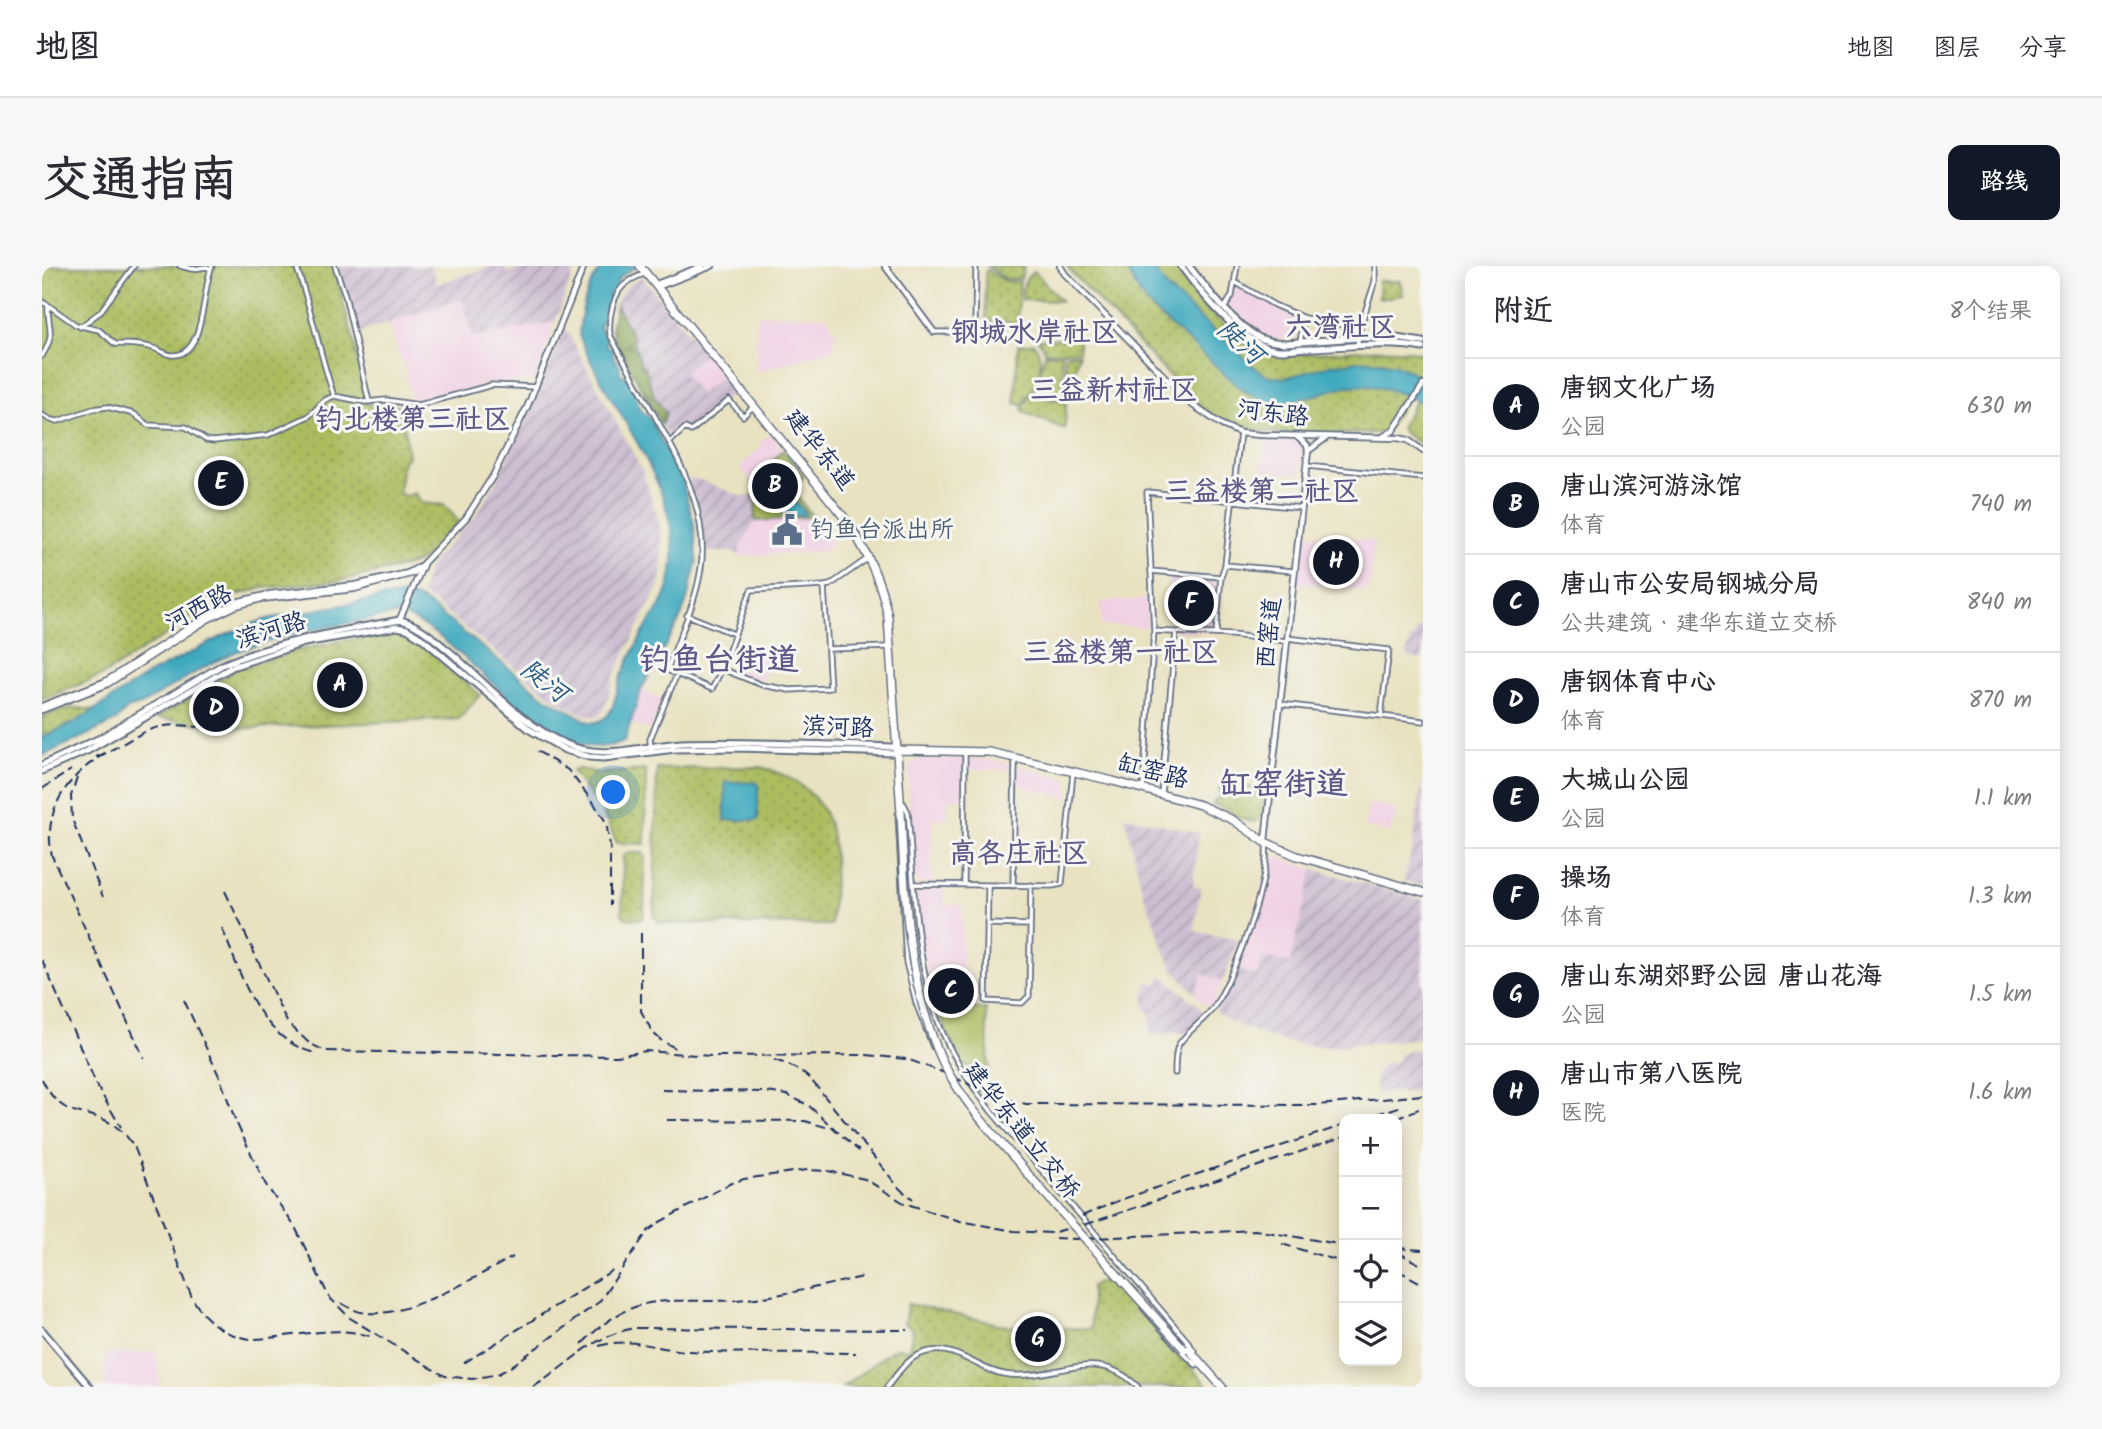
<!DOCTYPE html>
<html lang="zh">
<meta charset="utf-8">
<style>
:root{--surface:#fff;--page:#f7f7f7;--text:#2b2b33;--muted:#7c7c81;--line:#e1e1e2;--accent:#111827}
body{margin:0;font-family:Kalam,"LXGW WenKai TC",sans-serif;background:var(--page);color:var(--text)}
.controls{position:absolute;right:21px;bottom:21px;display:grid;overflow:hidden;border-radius:14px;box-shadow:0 4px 18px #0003}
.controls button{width:63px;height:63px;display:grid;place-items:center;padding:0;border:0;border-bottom:2px solid var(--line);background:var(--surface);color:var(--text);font:35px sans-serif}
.you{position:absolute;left:572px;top:527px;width:24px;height:24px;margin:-18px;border:5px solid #fff;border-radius:50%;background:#1a73e8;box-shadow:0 0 0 10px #1a73e833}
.badge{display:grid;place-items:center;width:46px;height:46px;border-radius:50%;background:var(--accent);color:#fff;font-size:23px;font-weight:700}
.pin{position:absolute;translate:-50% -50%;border:4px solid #fff;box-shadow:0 2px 7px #0006}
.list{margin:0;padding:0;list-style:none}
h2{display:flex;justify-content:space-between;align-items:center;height:91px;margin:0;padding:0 28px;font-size:30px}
h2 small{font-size:23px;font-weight:400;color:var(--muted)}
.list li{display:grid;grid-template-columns:46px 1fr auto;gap:21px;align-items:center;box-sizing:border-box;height:98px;padding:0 28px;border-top:2px solid var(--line)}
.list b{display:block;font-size:26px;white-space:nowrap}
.list p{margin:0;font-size:23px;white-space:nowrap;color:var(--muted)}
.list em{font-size:23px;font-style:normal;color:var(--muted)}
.icon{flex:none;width:38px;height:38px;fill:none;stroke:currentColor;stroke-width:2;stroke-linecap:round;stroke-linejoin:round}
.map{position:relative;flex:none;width:1381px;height:1121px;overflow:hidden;border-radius:14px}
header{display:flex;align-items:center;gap:42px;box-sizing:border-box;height:98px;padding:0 35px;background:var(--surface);border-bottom:2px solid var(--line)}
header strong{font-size:33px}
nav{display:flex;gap:38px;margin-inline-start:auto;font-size:24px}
.intro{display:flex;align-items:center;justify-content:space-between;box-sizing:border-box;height:168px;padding:0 42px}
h1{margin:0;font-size:49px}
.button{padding:18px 32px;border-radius:14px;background:var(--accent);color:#fff;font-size:24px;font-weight:700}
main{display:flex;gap:42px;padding:0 42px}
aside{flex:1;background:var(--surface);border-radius:14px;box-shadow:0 4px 18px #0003}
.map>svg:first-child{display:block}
</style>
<header>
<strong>地图</strong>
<nav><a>地图</a><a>图层</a><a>分享</a></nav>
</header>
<div class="intro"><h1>交通指南</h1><a class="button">路线</a></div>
<main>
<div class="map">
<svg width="1381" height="1121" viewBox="0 0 1381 1121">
<defs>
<pattern id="industrial-furrows" width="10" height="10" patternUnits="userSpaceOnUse" patternTransform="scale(1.75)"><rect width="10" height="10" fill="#cebed1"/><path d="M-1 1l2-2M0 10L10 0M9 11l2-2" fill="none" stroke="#a69bad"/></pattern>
<pattern id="forest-firs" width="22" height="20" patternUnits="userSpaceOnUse" patternTransform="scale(1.75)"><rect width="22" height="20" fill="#89a457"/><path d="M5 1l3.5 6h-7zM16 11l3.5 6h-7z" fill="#6f864b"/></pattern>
<pattern id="park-dots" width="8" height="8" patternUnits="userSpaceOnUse" patternTransform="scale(1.75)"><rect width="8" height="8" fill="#acbd61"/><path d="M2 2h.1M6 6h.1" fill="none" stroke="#8b9a53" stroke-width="1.8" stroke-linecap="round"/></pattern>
</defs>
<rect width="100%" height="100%" fill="#f6f6f2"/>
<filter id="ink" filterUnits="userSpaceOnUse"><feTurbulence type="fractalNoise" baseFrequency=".0143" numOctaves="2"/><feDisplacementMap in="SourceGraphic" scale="14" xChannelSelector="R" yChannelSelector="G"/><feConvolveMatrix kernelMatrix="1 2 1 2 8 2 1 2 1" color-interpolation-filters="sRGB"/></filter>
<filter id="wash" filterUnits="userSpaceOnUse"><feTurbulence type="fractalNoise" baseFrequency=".00686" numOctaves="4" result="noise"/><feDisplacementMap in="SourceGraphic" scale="28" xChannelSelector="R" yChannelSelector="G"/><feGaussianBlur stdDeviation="1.57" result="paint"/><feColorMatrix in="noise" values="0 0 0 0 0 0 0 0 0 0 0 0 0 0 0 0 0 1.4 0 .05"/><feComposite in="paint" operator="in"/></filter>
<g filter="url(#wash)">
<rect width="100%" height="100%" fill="#e9e2c1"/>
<!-- built -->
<path fill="#f0d0e4" d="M1191 17 1258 52 1253 73H1236L1223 71 1204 58 1186 39Z
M420 33 431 71 513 56 494 114 444 118 371 140 363 103 346 57Z
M717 48 785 50 793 66 791 84 714 106 715 51Z
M663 88 681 110 658 128 641 106Z
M728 168 741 184 710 216 698 201 720 180 717 177Z
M1224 173 1256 174 1261 180 1258 209 1220 204Z
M771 251 789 273 785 285 698 290V281L713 255Z
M1261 267 1332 275 1328 320 1324 325 1256 317Z
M1127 312 1178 316 1172 365 1169 367 1129 364Z
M1105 333 1106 361 1059 359V336Z
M707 377 730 386 719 417 695 408Z
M599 424 620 433 608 464 591 458 590 453Z
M878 493H939L960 496 1024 513 1027 518 1026 532 974 518V504L922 503 921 532H907L905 552 890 553 889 617 874 616 869 547 867 543 866 505 869 498Z
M1328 537 1355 544 1348 567 1322 560Z
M1230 588 1245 595 1271 603 1248 698 1217 709 1194 705 1204 680Z
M874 620 902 621V639H920L921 708 929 709V742H893L879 678Z
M1159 708 1181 715 1171 739 1167 741 1154 731Z
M114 1086 118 1121H63V1087Z"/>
<!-- industrial -->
<path fill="url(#industrial-furrows)" d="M295 0H389L395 18 451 0H463L465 7 487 0H534L513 56 431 71 420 33 315 67Z
M600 11 663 88 641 106 658 128 681 110 693 125 648 160 641 161 627 173 619 158 624 148 612 130 603 101H600L588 66 574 39 579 27 589 17Z
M523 61 600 204 616 253 620 275 619 315 572 411 562 444 554 451 542 449 515 435 388 334 379 329 386 304 392 293 433 251 451 222 495 129Z
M655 213 699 230H711L714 234 713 255 698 281V290L690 286H663L660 257 646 214Z
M1381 360V394L1366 391 1365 385 1368 374 1372 372 1374 365Z
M1381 513V620L1362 615 1370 583Z
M1083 550 1157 567 1151 620 1159 622 1152 665 1196 674 1181 715 1160 708 1154 728 1134 707 1125 691 1100 623Z
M1271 603 1381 634V772L1288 781 1266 780 1236 774 1215 767 1194 758 1173 746 1194 705 1217 709 1220 691 1248 697Z
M1119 709 1157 740 1162 751 1145 768 1138 766 1109 769 1108 749 1103 742 1102 725 1104 724 1105 716 1116 718Z
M1368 784H1381V825L1334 827 1333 811 1341 798 1355 796 1357 789Z"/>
<!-- grass -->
<path fill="#acbd61" stroke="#647660" stroke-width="2" d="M741 184 762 210 750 224 771 251 713 255 714 234 711 230 716 224 710 216Z
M1142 319 1159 320 1157 356 1139 354Z
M894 742 944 743 947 804 920 799Z"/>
<!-- forest -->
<path fill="url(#forest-firs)" stroke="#526a5a" stroke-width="2" d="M574 39 588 66 600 101H603L612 130 624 148 619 158 572 72 569 63Z"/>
<!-- park -->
<path fill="url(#park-dots)" stroke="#647660" stroke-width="2" d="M0 0H291L310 68 325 138 360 140 366 191C359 197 359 202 359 211 359 218 356 221 358 228L365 230 373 227 379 237 402 239 417 256 381 293 369 299 297 315 220 322 185 332 154 349 63 408 0 434Z
M945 0H982L979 13H963Z
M1025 0H1132C1150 26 1194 79 1225 87 1241 90 1258 88 1274 87 1309 85 1346 80 1381 87V108L1346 161 1336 167C1275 167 1203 178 1153 137L1032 9Z
M945 4 963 15 978 16 975 57 944 56 943 7Z
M992 5 1019 35 980 34C979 24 983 11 992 5Z
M1337 15H1358L1361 29 1337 32Z
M1037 72V85L1003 86 996 73Z
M992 77C1007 101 994 118 980 139L973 137 976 79Z
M1020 88V129L1011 132 996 121C997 111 1000 96 1003 88Z
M1026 88H1037L1026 132H1024L1023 90Z
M1381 122V180L1361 166 1359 160Z
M994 123 1009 134 1020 133 1024 137 1023 163 981 146V140Z
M355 364 362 365 371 369 438 429 417 453 189 463 115 452 197 402 257 384Z
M34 442 54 444 32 457 0 471V451L23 443Z
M719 501C805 525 794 588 789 659L618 657 612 651 615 503Z
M537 503 558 507 604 504 603 578 575 577 562 549 530 505Z
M1181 518 1222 523C1221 531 1223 545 1218 552 1211 563 1185 544 1176 540L1171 539 1172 535 1177 532V522Z
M585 587H601L603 590 602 649 599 653 584 652 580 648 581 591Z
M1068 1013 1167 1121H801L847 1086 855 1082 867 1084 871 1063 862 1057 866 1038 966 1060 1049 1063V1021L1059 1015Z"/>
<!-- water -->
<path fill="#3ea9be" stroke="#2c6c8e" stroke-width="2" d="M565 0H595L581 9 575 15 576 20 567 29 568 38 563 41V51L557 61 565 73 564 79 570 83 572 92 578 100V108L585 111 593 126 598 144 608 152 640 214 652 258 655 295 645 334 638 353 599 424 583 474C510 514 423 365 356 348L254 367 193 386 161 402 99 439 85 443 76 453 64 460 0 490V471L32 457 107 408 181 370 209 358 225 353 360 328 375 332 385 337 503 431 547 456C573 460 573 426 580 409 588 392 597 373 607 357 615 345 623 335 627 320 651 229 567 147 537 69 538 50 546 8 565 0Z
M1083 0H1110L1126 23 1216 104 1226 110 1243 112 1289 99 1326 94 1353 99 1381 111V137C1358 126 1334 117 1308 120 1278 124 1250 143 1219 133 1200 127 1186 111 1172 98 1152 80 1131 62 1111 44L1099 30Z
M747 228 764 248 763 249 744 250 738 244Z
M683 516 716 517V554H683Z"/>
</g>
<g filter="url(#ink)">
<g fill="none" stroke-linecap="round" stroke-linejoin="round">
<defs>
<path id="minor" d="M138 0 150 3 165 1 168 3
M293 0 303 29 327 136
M602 8C597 10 591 12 586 16 571 25 566 53 568 69 582 95 596 120 610 145 637 193 667 245 659 302 654 337 637 371 625 404L670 423 680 403
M1193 16 1232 39 1262 52 1318 62
M0 36 6 39C5 63 15 66 0 90
M6 39 34 59 57 64 73 78C86 78 99 78 111 82 118 84 124 89 131 89 164 90 160 21 170 0
M1183 41 1190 30 1195 0
M38 61 58 46 92 0
M892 66H917L923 62 931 61 933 59 934 0
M1258 76 1262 52
M1315 80 1318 62 1333 15V0
M292 130 323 136 344 134 377 139 450 119 494 121
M0 149 9 154 16 155 51 143 65 141 92 148 106 159 144 161 164 174 172 175 226 169 267 150 283 134 292 130C277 87 270 43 254 0
M628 176 643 162 649 165 687 134 701 150 712 140
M1265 200 1381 212
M1183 299 1252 305
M1109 305 1179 311 1183 299 1198 167
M782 320 788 422 747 424 720 419 680 403 709 324 782 320 788 319 825 293
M645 349 692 368
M1112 365 1189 369 1245 375
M1174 368 1179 311
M1245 372 1347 384 1339 450
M786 383 847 381
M1239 438 1381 455
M609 486 608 473 635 408
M1101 523 1112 365 1105 226 1260 242
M1119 528 1134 366
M862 538 866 546C872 617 872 691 897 758 909 790 929 819 949 845L1147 1077 1152 1085
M856 548 864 696 874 737 891 781
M873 618 1010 620 1020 618 1031 507
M922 619 923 486
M946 620 944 735 980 737 987 730 989 619
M971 620 973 493
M945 658 988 659
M1133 807C1133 799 1133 788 1136 780 1140 770 1164 753 1172 741 1193 707 1228 616 1224 578
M1101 1042 1139 1085 1154 1099
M845 1121C858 1105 866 1089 889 1085 917 1080 938 1107 969 1109 1016 1113 1055 1079 1096 1121"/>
<path id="tertiary" d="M843 0 892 66
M1018 0 1023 8 1149 138 1180 159 1198 167 1218 169 1356 172 1366 174 1381 185
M615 21 670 0
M615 21 617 17 660 0
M1342 170 1351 165 1381 119
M1255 171 1265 179 1266 185
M357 355 381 299
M0 440 64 415 165 350 198 335 228 328 314 319 366 307 375 302
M0 444 64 419 165 354 194 340 219 333 312 323 372 307 424 252 451 210 486 139 542 0
M1223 575 1266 185 1284 172"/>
<path id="secondary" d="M1139 0C1157 25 1199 76 1230 83 1242 86 1255 82 1268 82 1306 81 1343 75 1381 82
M1147 0C1165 23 1191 57 1216 71 1225 76 1234 76 1243 77L1317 72H1354L1381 76
M0 499 58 472 180 399C237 375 297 365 358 354 377 358 392 373 407 385 443 416 480 459 524 478 562 495 600 479 640 477 711 475 782 479 854 481L858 484 852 487 695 482 633 483 562 492 547 491 523 484 488 464 382 374 365 363 355 361 262 377 190 401 45 485 0 505
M0 1064 48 1121"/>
<path id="primary" d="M598 0 801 250C824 282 839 313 846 351L859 547
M858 484 947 486 1071 515 1158 539 1191 554 1223 576 1255 590 1381 626
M1144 1080 1180 1121"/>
</defs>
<!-- minor casing -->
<use href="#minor" stroke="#636e81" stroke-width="7"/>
<!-- tertiary casing -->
<use href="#tertiary" stroke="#636e81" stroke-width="8"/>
<!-- secondary casing -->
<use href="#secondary" stroke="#636e81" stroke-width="9"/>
<!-- primary casing -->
<use href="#primary" stroke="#636e81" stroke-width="10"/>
<!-- minor -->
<use href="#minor" stroke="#fff" stroke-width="3.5"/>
<!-- tertiary -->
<use href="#tertiary" stroke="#fff" stroke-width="4.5"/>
<!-- secondary -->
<use href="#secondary" stroke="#fff" stroke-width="5"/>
<!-- primary -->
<use href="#primary" stroke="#fff" stroke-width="7"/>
<!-- rail -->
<path stroke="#1b2f5e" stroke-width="2" stroke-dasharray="10 5" stroke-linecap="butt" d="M495 485 526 504 551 536 564 556 568 580V640
M64 487C26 509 0 544 10 590L102 792
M54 491C97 473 105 453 156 461
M35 512 29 530 30 553 61 631
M0 523 29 504
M183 625 245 756 267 777 283 785 575 790 604 785 668 790 825 789 865 793 900 806 956 831 984 838 1276 839 1381 829
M180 662C200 710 216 773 273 787
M599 667V745L611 767 620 775 637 784
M0 694 56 822 79 861
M142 734 178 812 194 856 224 919 253 961 287 1031 308 1052 391 1103 403 1110 430 1113 456 1108 467 1102 557 1036 606 965 618 956 687 918 702 913 765 904 786 905 823 913 862 937 918 955 972 965 1009 967 1048 957 1302 871
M732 794C747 798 759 804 770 815L858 923 871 933
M0 813C22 860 47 838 77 863 83 867 87 874 92 880L150 1032C164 1055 181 1069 208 1073 246 1073 294 1057 330 1071
M620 824 725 826 745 829 766 839 817 885
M1319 853 1360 840
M1354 853 1381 841
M625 854 763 855 787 862
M1040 950 1078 934 1302 859
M1013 972 1035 973 1213 964 1302 979
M1240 978 1300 996
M1355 982 1381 984
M1355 986 1381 1000
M1355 1004 1381 1018
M299 1037C308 1042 315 1046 325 1047 368 1051 433 1011 471 991
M540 1078C598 1017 633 1041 705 1033 744 1029 783 1019 821 1011
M557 1080C592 1070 614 1084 647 1085 703 1088 759 1086 814 1087
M422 1097 574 1002
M491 1121C528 1099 548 1070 593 1062L866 1064"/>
<defs>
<path id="primary-bridge" d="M859 547C863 630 864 705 895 783 914 831 953 869 986 908 1037 967 1090 1025 1142 1083"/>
</defs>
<!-- primary-bridge casing -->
<use href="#primary-bridge" stroke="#636e81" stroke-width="10" stroke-linecap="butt"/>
<!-- primary-bridge -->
<use href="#primary-bridge" stroke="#fff" stroke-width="7"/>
</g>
</g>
<!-- icons -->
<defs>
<symbol id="civic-bare" viewBox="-9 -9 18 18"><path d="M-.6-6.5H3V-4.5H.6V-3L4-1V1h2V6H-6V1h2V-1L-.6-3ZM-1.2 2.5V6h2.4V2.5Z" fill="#5c6f8a" stroke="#f6f6f2" stroke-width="2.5" paint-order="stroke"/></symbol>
</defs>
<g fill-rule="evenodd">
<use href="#civic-bare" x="723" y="242" width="44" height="44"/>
</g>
<g text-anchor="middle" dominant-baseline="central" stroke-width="6" stroke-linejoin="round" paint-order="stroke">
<!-- street labels -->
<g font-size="24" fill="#1b2f5e" stroke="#f6f6f2">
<text transform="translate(1231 148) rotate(7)">河东路</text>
<text transform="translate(777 184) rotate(51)">建华东道</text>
<text transform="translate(157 343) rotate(-28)">河西路</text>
<text transform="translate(229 365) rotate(-17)">滨河路</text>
<text transform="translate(1228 367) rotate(-84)">西窑道</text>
<text transform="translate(796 462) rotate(2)">滨河路</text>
<text transform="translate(1111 506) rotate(15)">缸窑路</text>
<text transform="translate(979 865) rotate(51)">建华东道立交桥</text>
</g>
<!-- service labels -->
<g font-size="24" fill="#4e5e75" stroke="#f6f6f2" text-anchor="start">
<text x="768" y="264">钓鱼台派出所</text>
</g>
<!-- water labels -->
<g font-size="26" font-style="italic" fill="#275a80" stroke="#f6f6f2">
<text transform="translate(1198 77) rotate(42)">陡河</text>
<text transform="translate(502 416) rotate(38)">陡河</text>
</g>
<!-- quarter labels -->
<g font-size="28" font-weight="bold" fill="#5e5988" stroke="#f6f6f2">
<text x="1299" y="62">六湾社区</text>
<text x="993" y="67">钢城水岸社区</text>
<text x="1072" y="125">三益新村社区</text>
<text x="371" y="154">钓北楼第三社区</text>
<text x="1220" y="226">三益楼第二社区</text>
<text x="1079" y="387">三益楼第一社区</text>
<text x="977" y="588">高各庄社区</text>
</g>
<!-- district labels -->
<g font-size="32" font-weight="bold" fill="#5e5988" stroke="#f6f6f2">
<text x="677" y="395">钓鱼台街道</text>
<text x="1242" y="519">缸窑街道</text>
</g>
</g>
</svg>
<div class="controls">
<button>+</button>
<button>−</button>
<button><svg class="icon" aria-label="locate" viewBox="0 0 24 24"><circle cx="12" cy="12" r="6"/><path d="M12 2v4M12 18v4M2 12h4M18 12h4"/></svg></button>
<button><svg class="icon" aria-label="layers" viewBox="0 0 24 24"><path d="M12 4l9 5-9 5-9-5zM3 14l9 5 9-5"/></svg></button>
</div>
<div class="you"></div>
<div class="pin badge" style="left:298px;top:419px">A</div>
<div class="pin badge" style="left:733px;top:220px">B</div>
<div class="pin badge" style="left:909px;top:725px">C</div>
<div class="pin badge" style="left:174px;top:443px">D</div>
<div class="pin badge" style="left:179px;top:217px">E</div>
<div class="pin badge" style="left:1149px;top:337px">F</div>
<div class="pin badge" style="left:996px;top:1073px">G</div>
<div class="pin badge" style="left:1294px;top:296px">H</div>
</div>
<aside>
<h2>附近<small>8个结果</small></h2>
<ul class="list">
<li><span class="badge">A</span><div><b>唐钢文化广场</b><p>公园</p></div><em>630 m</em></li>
<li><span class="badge">B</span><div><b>唐山滨河游泳馆</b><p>体育</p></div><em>740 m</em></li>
<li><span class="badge">C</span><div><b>唐山市公安局钢城分局</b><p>公共建筑 · 建华东道立交桥</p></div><em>840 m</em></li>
<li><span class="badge">D</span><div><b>唐钢体育中心</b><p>体育</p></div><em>870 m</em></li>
<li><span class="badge">E</span><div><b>大城山公园</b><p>公园</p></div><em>1.1 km</em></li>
<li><span class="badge">F</span><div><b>操场</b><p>体育</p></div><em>1.3 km</em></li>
<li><span class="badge">G</span><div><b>唐山东湖郊野公园 唐山花海</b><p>公园</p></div><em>1.5 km</em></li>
<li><span class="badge">H</span><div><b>唐山市第八医院</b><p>医院</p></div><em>1.6 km</em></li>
</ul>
</aside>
</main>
